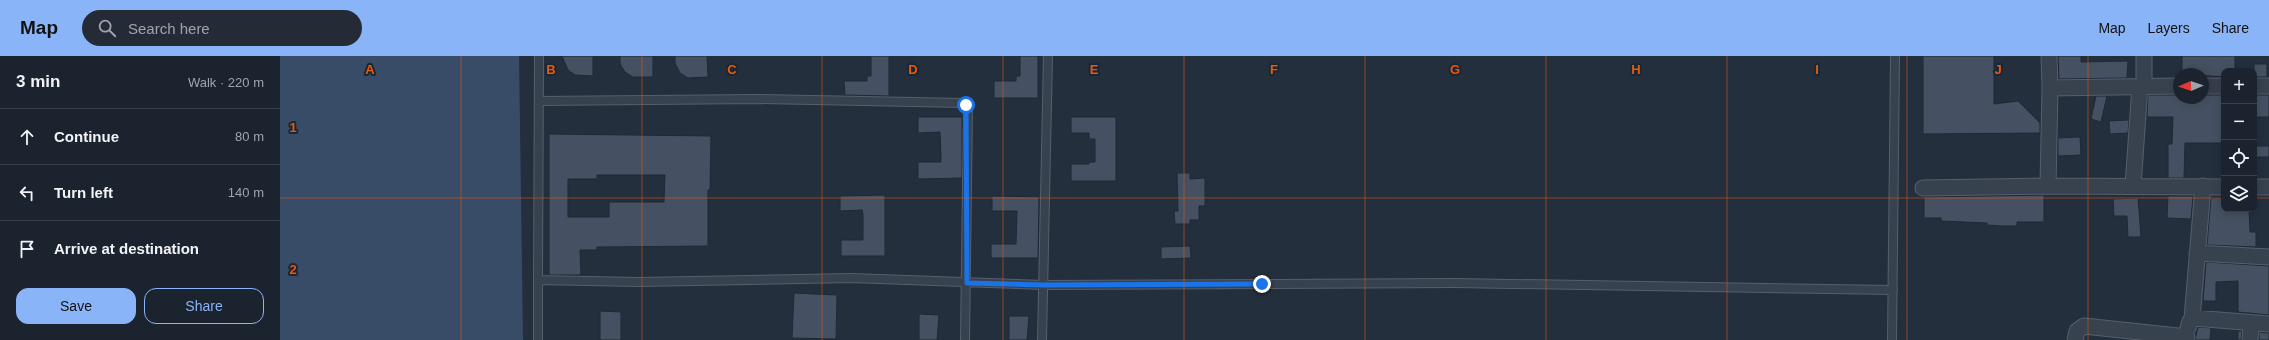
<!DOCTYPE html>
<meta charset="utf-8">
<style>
:root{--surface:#1b232e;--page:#242b36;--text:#f1f3f6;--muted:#a0a4aa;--line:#39404a;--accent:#8ab4f8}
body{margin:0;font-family:Helvetica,sans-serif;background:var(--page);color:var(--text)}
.controls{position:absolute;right:12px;top:12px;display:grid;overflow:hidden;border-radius:8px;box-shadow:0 2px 10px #0003}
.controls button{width:36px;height:36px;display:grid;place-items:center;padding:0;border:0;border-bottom:1px solid var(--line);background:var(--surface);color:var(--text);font:20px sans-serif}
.compass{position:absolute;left:1893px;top:12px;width:36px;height:36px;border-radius:50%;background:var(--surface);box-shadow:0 2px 10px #0003;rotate:268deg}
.stop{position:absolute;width:12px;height:12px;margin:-9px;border:3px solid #1a73e8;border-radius:50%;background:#fff}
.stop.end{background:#1a73e8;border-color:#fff;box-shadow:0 1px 4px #0008}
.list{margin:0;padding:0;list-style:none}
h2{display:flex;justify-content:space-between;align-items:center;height:52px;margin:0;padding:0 16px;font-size:17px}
h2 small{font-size:13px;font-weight:400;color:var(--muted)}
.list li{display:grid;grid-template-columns:26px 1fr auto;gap:12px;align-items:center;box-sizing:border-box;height:56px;padding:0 16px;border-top:1px solid var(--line)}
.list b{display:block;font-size:15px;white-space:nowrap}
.list em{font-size:13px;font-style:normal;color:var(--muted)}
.actions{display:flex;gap:8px;padding:12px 16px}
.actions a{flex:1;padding:9px 0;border:1px solid var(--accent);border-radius:12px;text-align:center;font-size:14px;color:var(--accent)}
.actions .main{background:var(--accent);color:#111}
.icon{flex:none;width:22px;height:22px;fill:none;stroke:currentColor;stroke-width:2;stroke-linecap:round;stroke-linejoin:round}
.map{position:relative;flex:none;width:1989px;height:284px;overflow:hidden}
header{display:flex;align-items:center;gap:24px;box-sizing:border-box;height:56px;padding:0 20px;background:var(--accent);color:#111}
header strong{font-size:19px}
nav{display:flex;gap:22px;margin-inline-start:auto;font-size:14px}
.search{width:280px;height:36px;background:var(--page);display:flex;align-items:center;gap:10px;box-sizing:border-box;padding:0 14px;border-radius:22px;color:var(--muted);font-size:15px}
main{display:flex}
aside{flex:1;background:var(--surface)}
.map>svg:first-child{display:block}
</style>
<header>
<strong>Map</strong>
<div class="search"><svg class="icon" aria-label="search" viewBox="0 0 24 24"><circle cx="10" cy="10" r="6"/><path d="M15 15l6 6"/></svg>Search here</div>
<nav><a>Map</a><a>Layers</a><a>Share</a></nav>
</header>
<main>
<aside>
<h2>3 min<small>Walk · 220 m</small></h2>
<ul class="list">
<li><svg class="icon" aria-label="ahead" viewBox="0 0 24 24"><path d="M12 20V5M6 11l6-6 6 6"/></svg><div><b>Continue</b></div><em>80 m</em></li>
<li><svg class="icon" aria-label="left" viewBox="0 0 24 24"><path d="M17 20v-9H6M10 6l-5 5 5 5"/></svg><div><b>Turn left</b></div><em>140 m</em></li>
<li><svg class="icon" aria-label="arrive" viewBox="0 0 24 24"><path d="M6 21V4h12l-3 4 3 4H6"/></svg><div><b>Arrive at destination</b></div></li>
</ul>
<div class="actions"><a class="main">Save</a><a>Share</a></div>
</aside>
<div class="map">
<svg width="1989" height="284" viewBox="0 0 1989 284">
<rect width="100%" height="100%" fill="#242f3e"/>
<!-- water -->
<path fill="#394c67" d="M0 0H239L243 284H0Z"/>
<!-- building -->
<path fill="#455162" stroke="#1f2835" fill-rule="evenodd" d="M282 0H313V20L295 19 288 14Z
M340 0H373V21H353L345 16 340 8Z
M395 0H427L428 21 408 22 400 17 395 7Z
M591 0H609V40L565 39 564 25H587V20H591Z
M740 0H758V42H714V25H736V20H740Z
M1643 0H1714V48L1738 45 1760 67V77L1643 78Z
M1778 0H1801V6L1848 5 1847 22 1779 23Z
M1902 0H1955V15H1944V21L1902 18Z
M1974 8H1987V21H1974Z
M1868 39H1899V42H1923V39H1944V87H1905L1904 122H1888V88H1892L1893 61H1867Z
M1975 39H1989V61H1976Z
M1816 40H1827L1821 66 1811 63Z
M638 61H682V122L638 123V106H661V101L660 76 638 77Z
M791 61H836V125H791V108H809V106H815V83H809V77H791Z
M1849 64 1848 77 1830 78 1829 65Z
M269 78 431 80 430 134H428V190L317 191V194H300L301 219H269ZM317 119H385L384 146H329V161H288V123H317Z
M1800 81 1801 99 1778 100V82Z
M1974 90H1989V101H1974Z
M897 117H910V123L925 122V150H919V164H910V168H895L894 155H898Z
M605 139V200H561V184H583V158L582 154 560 155V140Z
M1764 139V166H1737V170H1722L1707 169V167L1661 165V162H1644V141Z
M712 140 759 141 758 202H711V188H736L737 155H712Z
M1888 140H1913L1911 163 1887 162Z
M1858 142 1861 181H1848L1847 160H1834L1833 143Z
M1931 142H1944V153H1969L1970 176H1976V191L1927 189Z
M910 190 911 202 881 203V191Z
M1926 206 1989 210V259L1958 256V225L1936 226V245H1923Z
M514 237 557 239 556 283 512 282Z
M320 255 341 256V284H320Z
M639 258 659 259 657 284H639Z
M729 260H749L747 284H729Z
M1918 271 1931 272 1930 284H1915Z
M1958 275H1962L1961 284H1958Z
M1979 276 1989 277V284H1979Z"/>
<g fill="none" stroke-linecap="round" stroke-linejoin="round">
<defs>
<path id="lane" d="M259 0 258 224 358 226 571 222 764 229 1175 227 1613 234
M259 45 477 43 684 47 688 51 685 284
M258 224V284
M762 284 768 0
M1612 284 1615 0"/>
<path id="street" d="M1769 0 1770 32 1899 30
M1864 0V30
M1923 30H1944
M1974 30H1989
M1768 130 1944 131
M1853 130 1860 30
M1974 131H1989
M1643 132 1768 130 1770 32
M1917 197 1989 201
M1912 263 1923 130
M1908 272 1910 265 1914 262 1989 268
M1795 284 1797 275 1804 270 1907 281
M1970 284 1971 267"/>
</defs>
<!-- lane casing -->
<use href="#lane" stroke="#565f6c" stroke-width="10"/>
<!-- street casing -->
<use href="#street" stroke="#565f6c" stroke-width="17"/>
<!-- lane -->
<use href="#lane" stroke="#38414e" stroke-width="8"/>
<!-- street -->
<use href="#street" stroke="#38414e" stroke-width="15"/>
</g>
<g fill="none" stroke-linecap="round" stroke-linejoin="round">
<!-- route -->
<path stroke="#1a73e8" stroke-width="5" d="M686 49 687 227 764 229 982 228"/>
</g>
<!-- grid -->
<path fill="none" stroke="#e8590c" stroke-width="1" stroke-opacity="0.55" d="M181 0V284M362 0V284M542 0V284M723 0V284M904 0V284M1085 0V284M1266 0V284M1447 0V284M1627 0V284M1808 0V284M0 142H1944M1974 142H1989"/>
<g font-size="13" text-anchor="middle" font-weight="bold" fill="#e8590c" stroke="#1d2633" stroke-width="4" stroke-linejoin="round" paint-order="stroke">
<text x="90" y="18">A</text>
<text x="271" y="18">B</text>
<text x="452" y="18">C</text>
<text x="633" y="18">D</text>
<text x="814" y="18">E</text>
<text x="994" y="18">F</text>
<text x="1175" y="18">G</text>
<text x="1356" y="18">H</text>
<text x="1537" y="18">I</text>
<text x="1718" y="18">J</text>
<text x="13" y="76">1</text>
<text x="13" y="218">2</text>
</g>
</svg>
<div class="controls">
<button>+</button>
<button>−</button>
<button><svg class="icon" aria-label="locate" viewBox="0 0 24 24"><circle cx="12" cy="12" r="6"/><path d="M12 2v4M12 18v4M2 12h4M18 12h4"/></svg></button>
<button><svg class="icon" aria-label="layers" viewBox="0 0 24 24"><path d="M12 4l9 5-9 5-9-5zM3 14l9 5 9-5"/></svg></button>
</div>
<svg class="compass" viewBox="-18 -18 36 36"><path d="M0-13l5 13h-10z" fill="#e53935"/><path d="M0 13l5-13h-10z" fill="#a0a4aa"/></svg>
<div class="stop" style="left:686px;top:49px"></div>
<div class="stop end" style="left:982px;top:228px"></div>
</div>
</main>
